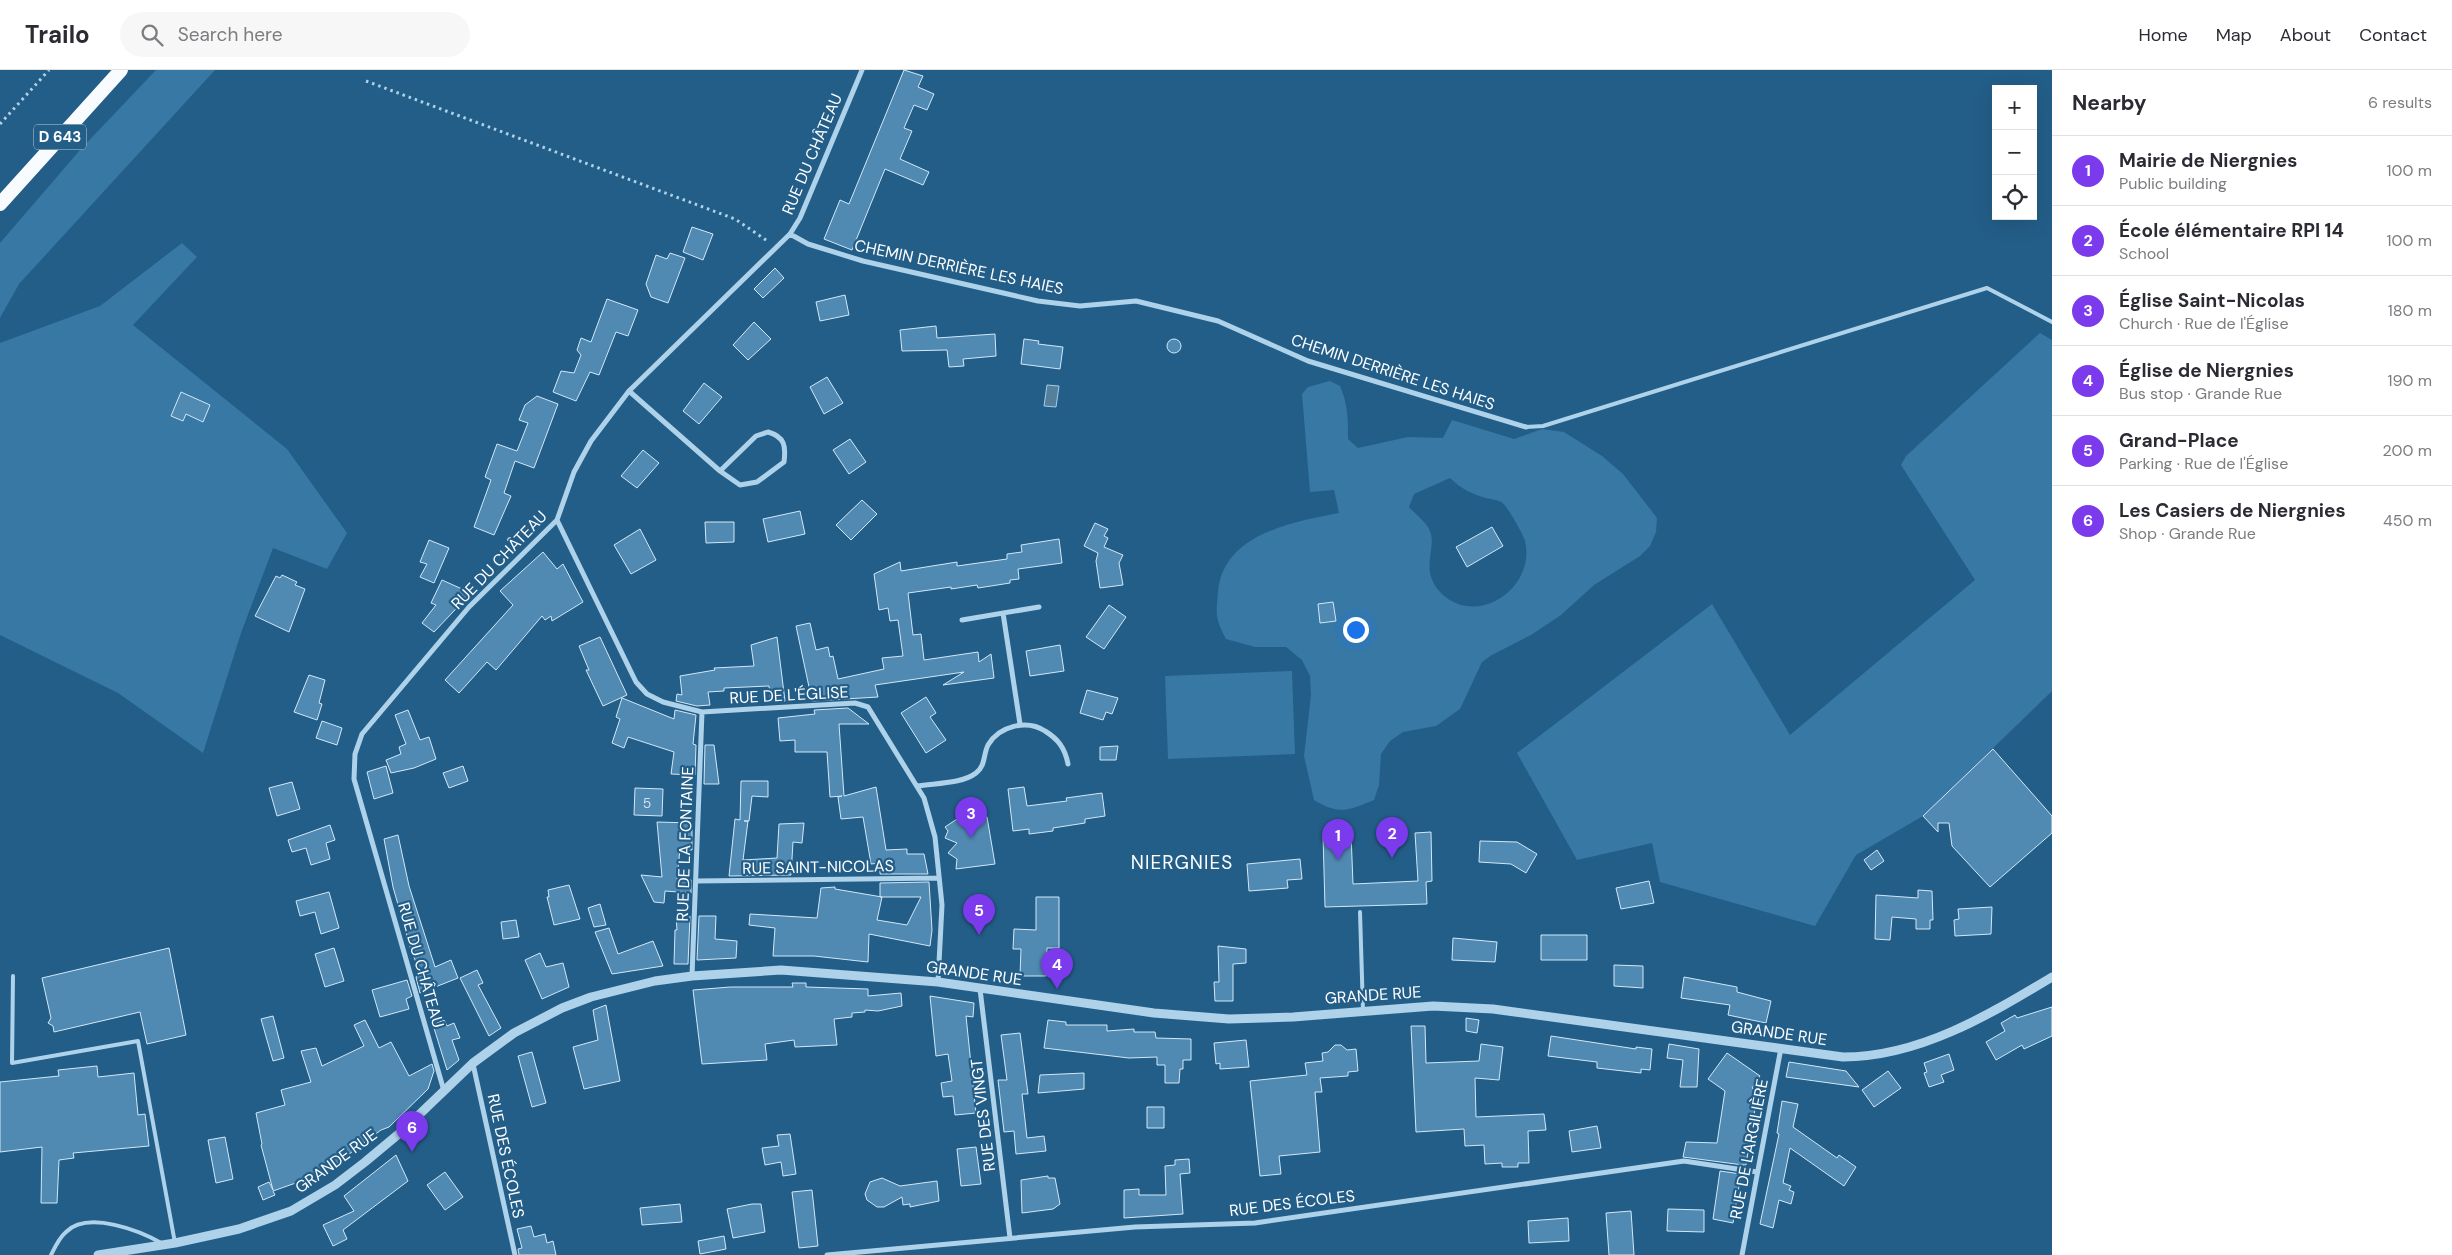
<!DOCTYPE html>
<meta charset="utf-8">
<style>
:root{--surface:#fff;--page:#f7f7f7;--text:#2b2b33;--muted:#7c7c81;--line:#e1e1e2;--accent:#7c3aed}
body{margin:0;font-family:"DM Sans",sans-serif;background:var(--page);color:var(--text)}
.controls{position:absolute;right:15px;top:15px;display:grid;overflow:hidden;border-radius:0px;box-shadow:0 5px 20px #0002}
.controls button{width:45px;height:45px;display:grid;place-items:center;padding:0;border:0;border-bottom:1px solid var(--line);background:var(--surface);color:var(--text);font:25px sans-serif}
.you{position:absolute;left:1355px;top:559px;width:18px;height:18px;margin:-12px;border:4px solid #fff;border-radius:50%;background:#1a73e8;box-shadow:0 0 0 8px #1a73e833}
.badge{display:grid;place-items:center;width:32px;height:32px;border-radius:50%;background:var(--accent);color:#fff;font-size:16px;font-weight:700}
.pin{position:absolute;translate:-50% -41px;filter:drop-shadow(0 1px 2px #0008)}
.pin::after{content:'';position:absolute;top:26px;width:18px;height:15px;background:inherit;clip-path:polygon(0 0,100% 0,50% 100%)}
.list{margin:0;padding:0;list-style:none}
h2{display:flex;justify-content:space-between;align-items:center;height:65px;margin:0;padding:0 20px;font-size:21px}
h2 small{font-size:16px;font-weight:400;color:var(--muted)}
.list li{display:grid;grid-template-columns:32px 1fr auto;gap:15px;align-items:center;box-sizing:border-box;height:70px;padding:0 20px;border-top:1px solid var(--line)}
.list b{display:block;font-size:19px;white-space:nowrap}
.list p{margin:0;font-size:16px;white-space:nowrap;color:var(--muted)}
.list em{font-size:16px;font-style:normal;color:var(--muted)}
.icon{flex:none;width:28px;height:28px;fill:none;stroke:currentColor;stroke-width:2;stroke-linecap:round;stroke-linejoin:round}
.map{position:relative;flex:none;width:2052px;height:1185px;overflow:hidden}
header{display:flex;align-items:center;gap:30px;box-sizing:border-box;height:70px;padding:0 25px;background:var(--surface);border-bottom:1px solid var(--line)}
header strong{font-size:24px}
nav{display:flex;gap:28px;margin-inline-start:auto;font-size:18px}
.search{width:350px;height:45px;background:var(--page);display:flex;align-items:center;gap:12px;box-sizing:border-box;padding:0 18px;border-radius:28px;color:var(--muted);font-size:19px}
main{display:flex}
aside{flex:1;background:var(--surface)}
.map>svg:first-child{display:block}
</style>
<header>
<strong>Trailo</strong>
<div class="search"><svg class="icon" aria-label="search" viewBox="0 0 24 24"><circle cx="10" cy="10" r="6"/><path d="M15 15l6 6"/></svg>Search here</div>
<nav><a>Home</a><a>Map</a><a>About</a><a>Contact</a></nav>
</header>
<main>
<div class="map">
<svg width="2052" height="1185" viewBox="0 0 2052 1185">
<rect width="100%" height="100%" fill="#235e88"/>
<!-- green -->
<path fill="#3778a5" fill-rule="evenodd" d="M156 0H215L19 214 0 248V173L80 80Z
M182 173 197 187 133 255 287 379 347 463 327 499 273 478 241 563 203 683 118 623 0 565V273L100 236Z
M2040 263 2052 270V621L1923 746 1856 785 1815 856 1660 812 1652 773 1577 790 1517 683 1712 534 1790 665 1975 510 1901 395 1906 386Z
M1330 311 1340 316C1348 334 1348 349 1348 369L1358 378 1408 367 1443 368 1452 350 1514 369 1542 359 1564 362 1602 386 1623 404 1657 448 1656 462 1650 476 1640 486 1594 515 1561 545 1531 565 1492 585 1482 592 1460 639 1436 656 1403 662 1390 671 1381 684 1379 715 1374 730C1348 741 1339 745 1314 730L1304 686 1311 625 1310 606 1302 590 1286 577H1255L1226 569C1215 548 1216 545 1218 522 1223 464 1292 452 1339 443L1334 420 1310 422 1302 324 1308 317ZM1450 408C1461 419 1472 424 1486 428 1491 429 1498 430 1501 432 1506 435 1512 446 1515 451 1518 456 1523 465 1525 471 1536 517 1479 558 1442 524 1417 499 1439 478 1429 459 1426 452 1414 443 1409 437L1414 424Z
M1292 601 1295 684 1168 689 1165 606Z"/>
<!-- water -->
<path fill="#557f9b" stroke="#a2ceeb" d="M1047 315 1059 316 1056 337 1044 336Z"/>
<!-- building -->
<path fill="#5089b2" stroke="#d2e8f7" d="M904 0 923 6 918 17 934 24 927 40 914 35 904 58 912 61 900 89 929 102 923 115 885 99 852 180 824 169 840 130 849 134Z
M692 157 713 164 703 190 683 182Z
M670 183 685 188 668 233 651 227 646 214 656 185 667 189Z
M775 198 784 208 763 228 754 219Z
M845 225 849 245 820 251 816 232Z
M607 229 638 240 628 266 616 262 599 305 590 302 576 331 553 322 561 301 574 303 581 285 577 280 581 268 591 272Z
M754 252 771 269 748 290 733 275Z
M936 256 937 268 995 264 996 286 963 289 964 296 949 297 947 280 902 281 900 260Z
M1167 276a7 7 0 1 1 14 0a7 7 0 1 1-14 0Z
M1024 269 1039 271 1038 274 1063 277 1060 299 1021 294Z
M827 307 843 333 824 344 810 317Z
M704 313 722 327 699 354 683 341Z
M181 322 210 335 203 352 186 344 183 351 171 346Z
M537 326 558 334 534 398 515 391 504 423 511 426 494 465 474 457 491 410 485 407 497 374 517 381 528 353 519 350 525 335Z
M850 369 866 392 849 404 833 380Z
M643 380 659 393 637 418 621 406Z
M862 430 877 444 851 470 836 455Z
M800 441 805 464 768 472 763 449Z
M705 452H734V472L706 473Z
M1095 453 1108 459 1104 466 1108 468 1104 477 1123 485 1119 493 1123 515 1100 518 1096 491 1098 483 1084 476Z
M1492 457 1503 476 1467 497 1456 477Z
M640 459 656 490 631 504 614 475Z
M1059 469 1062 493 1018 499 1019 509 1010 510V513L978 518 977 515 951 519V517L908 523 913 565 921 564 924 590 978 582 979 592 991 584 994 608 943 615 964 602 875 615 878 627 812 631 796 556 810 553 816 580 828 577 830 587 833 586 838 609 884 599 882 588 903 586 898 550 890 551 888 538 879 540 874 504 900 492 901 501 957 492V496L1007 489V484L1022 482 1021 475Z
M429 470 449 478 434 513 420 507 427 494 420 492Z
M543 482 557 499 563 494 583 532 552 551 551 546 545 550 542 546 496 600 487 592 459 623 445 610 513 535 500 521Z
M282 505 297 512 295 515 305 519 289 562 255 546 276 506 280 508Z
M442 510 471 523 434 562 422 553 436 535 431 533Z
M1333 532 1336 551 1320 553 1318 534Z
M1109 535 1126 547 1104 579 1086 567Z
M600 567 627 625 603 636 586 600H589L579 576Z
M777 567 785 631H770L769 616 724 618V621L708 622 710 635 697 636 676 631 677 624 682 625 680 606 715 600 714 598 754 596 751 575Z
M1060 575 1064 601 1030 606 1026 581Z
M309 605 325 610 319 633 322 634 317 650 294 642Z
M1087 620 1118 628 1112 644 1106 642 1103 650 1080 643Z
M926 627 936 643 930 647 946 670 926 683 901 643Z
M622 628 674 649 675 640 696 645 693 674 696 675 695 705 671 704 674 682 628 667 624 678 612 673 620 649 616 647Z
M848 638 869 654H839L844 726 876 717 886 780 907 779V784H924L928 804H880V793L871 794 863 747 841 749 838 727 842 726 830 727 827 682H795V670L780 671 778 648 815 644 814 640Z
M408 640 420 670 429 667 436 689 414 698 391 703 386 690 401 684 399 677 406 674 395 645Z
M322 651 342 658 337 675 316 668Z
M705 675H714L719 714H704Z
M1118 676 1116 690H1100V677Z
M1993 679 2052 746V763L1990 817 1952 776 1949 753H1938V762L1923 746Z
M386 696 393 723 374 729 367 702Z
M463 696 468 711 449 718 443 703Z
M741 711H768V727L752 726 749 751H744H748L743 790 777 788 779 754 804 753 802 773 793 772 791 805 729 806 735 749 740 750Z
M292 712 300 739 277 746 269 718Z
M1024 717 1027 736 1067 731 1066 728 1102 723 1105 746 1085 749V753L1053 758V761L1029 764V759L1013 761 1008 719Z
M635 718 663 719 662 746 634 745Z
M969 741 987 747 995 794 956 799 957 789 948 783 957 773 945 768 948 761 945 757Z
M657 752 692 753V780L680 779 677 809 691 810V823L665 821 664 833 654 832 641 805 662 807Z
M330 755 335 770 326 773 330 789 311 795 306 778 292 782 288 770Z
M1431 762 1432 811 1426 812 1427 834 1325 837 1323 765 1351 764 1353 814 1418 811 1415 763Z
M398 765 409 816 435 897 451 890 458 908 420 923 416 907 420 902 411 880 393 817 384 769Z
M1480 771 1517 772 1537 784 1526 803 1511 794 1479 792Z
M1877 780 1884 791 1871 800 1864 790Z
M1300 789 1302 809 1287 810 1288 818 1249 821 1247 794Z
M1649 811 1654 833 1621 839 1616 818Z
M929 812 932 860 930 876 869 864 868 892 814 886H773L775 858 749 855 750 844 817 848 821 818 835 817V819L882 827 877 850 907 855 921 827H880V813Z
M569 815 580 849 554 855 547 827H549L548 820Z
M1918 820 1932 821 1933 850H1930V859H1916V849L1892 847 1890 870 1875 869 1876 825 1918 828Z
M329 822 339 858 321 864 315 842 300 846 296 831Z
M1036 827H1059V878H1047L1046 906H1020L1021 879H1013L1014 859 1036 860Z
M600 834 606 855 594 857 588 838Z
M1992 837 1991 864 1955 866 1954 850 1959 849 1958 839Z
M676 846H690L688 894H674L675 860H677Z
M699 846H716L715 869 737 871 736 888 697 890Z
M516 850 519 867 503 869 501 852Z
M609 858 618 884 653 871 663 896 612 904 595 862Z
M1541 865H1587V890H1541Z
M1453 868 1497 872 1495 892 1452 890Z
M1218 876 1246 879V893L1233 894V931H1215L1214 912H1219Z
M169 878 186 965 147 974 140 942 54 962 53 956 48 953 51 948 42 908Z
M334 878 344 911 325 917 315 884Z
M540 883 546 897 563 893 569 917 542 929 525 890Z
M1614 895 1643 896V918L1614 916Z
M477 900 483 913 478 915 501 958 489 966 460 908Z
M1684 907 1737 917V922L1771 931 1766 953 1728 945 1730 935 1681 928Z
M407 910 412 926 406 929 409 939 380 947 372 920Z
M792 913H806V917L868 919V926L901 923 902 936 878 941 865 940V942L852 943V947L834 949 837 975 795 977 794 970 765 974 767 990 702 994 693 920 730 917H793Z
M930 926 974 933 973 947 966 946 976 1043 955 1045 953 1026 943 1027 941 1013 952 1011 948 984 936 986Z
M606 935 620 1011 584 1019 573 977 598 970 593 940Z
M2052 937V966L2024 979 2022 975 1996 990 1986 972 2005 961 2001 953 2015 945 2017 948Z
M273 946 284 988 273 991 261 949Z
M1466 948 1479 950 1477 963 1466 961Z
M365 950 379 978 391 972 409 1006 432 994 434 1001 428 1019 389 1057 381 1060 324 1103 273 1121 275 1125 263 1130 258 1117 269 1112 273 1120 261 1075 262 1074 256 1043 285 1035 281 1020 311 1012 301 981 316 978 322 996 364 976 354 955Z
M444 950 447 956 454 953 460 968 452 970 459 990 447 1000 433 955Z
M1048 950 1066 952V955H1107V961L1134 959V962H1155L1156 968 1191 969V990H1183V999H1180L1179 1013H1165V995H1157V987L1129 988 1044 978Z
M1411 956H1425L1426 993 1479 991 1481 974 1503 977 1499 1010 1475 1008 1476 1047 1544 1044 1546 1060 1528 1061 1529 1093H1518V1097H1502V1093L1485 1094 1484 1075 1465 1076 1464 1059 1416 1062Z
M1020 963 1028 1024H1022L1027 1068 1044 1066 1046 1081 1016 1084 1014 1061 1004 1062 998 1010H1007L1001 965Z
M1551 966 1636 979V977L1652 979 1650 1000 1641 999V1003L1597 998V992L1548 986Z
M1246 970 1249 997 1220 999V993L1216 994 1214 973Z
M1669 974 1699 979 1697 1017H1680L1683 990 1667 988Z
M1335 975H1341L1347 980 1356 979 1358 1001 1348 1002V1006L1320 1008 1322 1022H1315L1320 1082 1279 1086 1281 1104 1260 1106 1250 1011 1307 1005 1305 993 1323 991 1322 983 1328 982Z
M532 982 546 1033 532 1037 518 986Z
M1727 983 1760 1006 1752 1018 1758 1021 1746 1095H1743L1683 1087 1686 1072 1717 1073 1725 1021 1708 1009Z
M1949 984 1954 1000 1941 1005 1944 1012 1929 1017 1924 1003 1927 1002 1924 993Z
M1789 992 1846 1001 1859 1017 1786 1007Z
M97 996 98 1007 134 1003 138 1045 145 1044 149 1076 73 1083 74 1088 59 1090 57 1133H41L42 1077 0 1082V1012L59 1006 58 1000Z
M1888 1001 1901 1018 1874 1037 1862 1020Z
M1084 1003V1019L1038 1023 1040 1005Z
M1782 1031 1798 1034 1793 1057 1837 1088 1839 1085 1856 1097 1844 1116 1790 1078 1783 1113 1791 1116 1789 1120 1794 1122 1791 1134 1779 1130 1773 1158 1760 1154 1779 1064 1777 1063Z
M1147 1037H1164V1058H1147Z
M1597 1056 1601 1078 1572 1082 1569 1061Z
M790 1064 796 1104 783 1106 781 1092 765 1095 762 1078 779 1076 777 1065Z
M225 1067 233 1109 216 1113 208 1070Z
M976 1077 981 1114 961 1116 957 1079Z
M396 1085 408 1111 343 1160 347 1169 333 1176 323 1155 354 1141 344 1126Z
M1189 1089 1190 1103 1180 1104 1183 1144 1124 1148V1120L1139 1119V1125H1166L1165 1096 1175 1095V1090Z
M1720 1101 1741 1104 1733 1153 1713 1149Z
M445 1102 463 1127 445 1140 427 1115Z
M1048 1106V1108H1055L1060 1134 1053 1139 1022 1143 1021 1110Z
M882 1108 900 1116 937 1111 939 1131 910 1137V1134L903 1135 902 1127 884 1137H877L867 1130 865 1124 870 1112Z
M812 1120 818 1176 799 1178 792 1122Z
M680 1134 682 1152 642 1155 640 1138Z
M752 1134H761L765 1162 733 1168 727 1139Z
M1668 1139 1704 1140V1162L1667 1161Z
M1631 1141 1634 1185H1609L1606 1143Z
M1568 1148 1569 1171 1529 1173 1528 1151Z
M531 1156 534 1167 545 1164 547 1173 553 1171 556 1185H519L518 1179 522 1178 517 1159Z
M724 1166 726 1179 700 1184 698 1171Z"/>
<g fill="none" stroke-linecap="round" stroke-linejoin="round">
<!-- path -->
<path stroke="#aed2ea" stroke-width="3" stroke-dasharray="2.5 4" stroke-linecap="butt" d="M366 11 735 149 769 172
M0 54 49 0"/>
<!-- service -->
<path stroke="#aed2ea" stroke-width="4" d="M1526 357 1543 356 1987 218 2052 252
M1360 842 1363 941
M13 906 12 993 138 971 175 1173
M51 1185C55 1177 59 1168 66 1162 88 1140 141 1161 163 1174"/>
<!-- minor -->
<path stroke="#aed2ea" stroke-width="5" d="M790 164 808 174 863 191 1038 231 1080 236 1136 231 1218 251 1308 291 1526 357
M629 321 720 401 740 415 757 412 784 392C786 376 785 367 768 362L756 366 720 401
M557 450 636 612 647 624 663 632 702 642 855 633 868 637 924 728 935 767 942 835 938 912
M1003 543 1020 654
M962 550 1039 537
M917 716C935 713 962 714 976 703 986 695 983 685 988 675 999 656 1027 649 1045 661 1058 669 1065 678 1068 694
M696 811 939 808
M692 906 702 642
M980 919 1010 1168
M473 994 515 1185
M444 1021 354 709 355 684 362 664 469 537 557 450 574 402 591 371 629 321 790 164 800 148 862 0
M827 1185 1135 1157 1255 1153 1684 1091 1757 1102
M1742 1185 1781 978"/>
<!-- tertiary -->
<path stroke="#aed2ea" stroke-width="9" d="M98 1185 175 1173 239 1159 291 1141 335 1115 365 1092 401 1062 473 993 514 963 562 938 591 927 655 911 692 906 781 900 938 912 1154 943 1229 949 1293 947 1433 936 1493 939 1843 987C1919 987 1989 945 2052 907"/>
<!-- trunk -->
<path stroke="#f8fcfe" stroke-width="14" d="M0 134 121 0"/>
</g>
<g text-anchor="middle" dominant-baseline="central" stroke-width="4.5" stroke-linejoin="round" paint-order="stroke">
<!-- number labels -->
<g font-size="14" fill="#d3e2ec">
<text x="647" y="733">5</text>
</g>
<!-- shield labels -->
<rect fill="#235e88" stroke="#bdcfdb" stroke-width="1" x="34" y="54.5" width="52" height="25" rx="4"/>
<g font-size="15" font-weight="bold" fill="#fff">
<text x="60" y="67">D 643</text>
</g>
<!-- street labels -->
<g font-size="16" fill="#fff" stroke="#235e88">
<text transform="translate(812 84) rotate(-67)">RUE DU CHÂTEAU</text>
<text transform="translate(959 197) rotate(12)">CHEMIN DERRIÈRE LES HAIES</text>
<text transform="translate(1393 302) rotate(18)">CHEMIN DERRIÈRE LES HAIES</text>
<text transform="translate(499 490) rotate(-46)">RUE DU CHÂTEAU</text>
<text transform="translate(789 625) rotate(-3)">RUE DE L'ÉGLISE</text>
<text transform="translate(685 774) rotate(-88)">RUE DE LA FONTAINE</text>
<text transform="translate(818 797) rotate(-1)">RUE SAINT-NICOLAS</text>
<text transform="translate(421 895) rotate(74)">RUE DU CHÂTEAU</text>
<text transform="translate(974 903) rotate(8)">GRANDE RUE</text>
<text transform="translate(1373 925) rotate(-4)">GRANDE RUE</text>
<text transform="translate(1779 963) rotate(8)">GRANDE RUE</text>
<text transform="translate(983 1045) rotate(-97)">RUE DES VINGT</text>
<text transform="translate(1749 1079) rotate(-79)">RUE DE L'ARGILIÈRE</text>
<text transform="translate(506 1086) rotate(78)">RUE DES ÉCOLES</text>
<text transform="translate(336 1091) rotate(-36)">GRANDE RUE</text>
<text transform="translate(1292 1133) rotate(-7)">RUE DES ÉCOLES</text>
</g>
<!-- quarter labels -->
<g font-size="19" letter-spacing="1" fill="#fff" stroke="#235e88">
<text x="1182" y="792">NIERGNIES</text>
</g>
</g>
</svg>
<div class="controls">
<button>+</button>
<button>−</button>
<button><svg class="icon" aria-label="locate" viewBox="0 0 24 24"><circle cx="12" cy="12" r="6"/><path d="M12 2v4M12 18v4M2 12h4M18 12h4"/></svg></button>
</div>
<div class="you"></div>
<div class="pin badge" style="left:1338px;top:790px">1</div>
<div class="pin badge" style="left:1392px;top:788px">2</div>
<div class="pin badge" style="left:971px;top:768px">3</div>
<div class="pin badge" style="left:1057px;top:919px">4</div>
<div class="pin badge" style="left:979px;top:865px">5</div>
<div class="pin badge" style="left:412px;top:1082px">6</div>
</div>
<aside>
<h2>Nearby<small>6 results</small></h2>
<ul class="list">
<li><span class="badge">1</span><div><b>Mairie de Niergnies</b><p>Public building</p></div><em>100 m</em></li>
<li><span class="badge">2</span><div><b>École élémentaire RPI 14</b><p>School</p></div><em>100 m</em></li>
<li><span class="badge">3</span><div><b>Église Saint-Nicolas</b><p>Church · Rue de l'Église</p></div><em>180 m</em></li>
<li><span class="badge">4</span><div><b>Église de Niergnies</b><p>Bus stop · Grande Rue</p></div><em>190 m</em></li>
<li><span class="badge">5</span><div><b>Grand-Place</b><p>Parking · Rue de l'Église</p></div><em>200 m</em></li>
<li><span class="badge">6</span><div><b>Les Casiers de Niergnies</b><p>Shop · Grande Rue</p></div><em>450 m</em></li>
</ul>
</aside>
</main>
